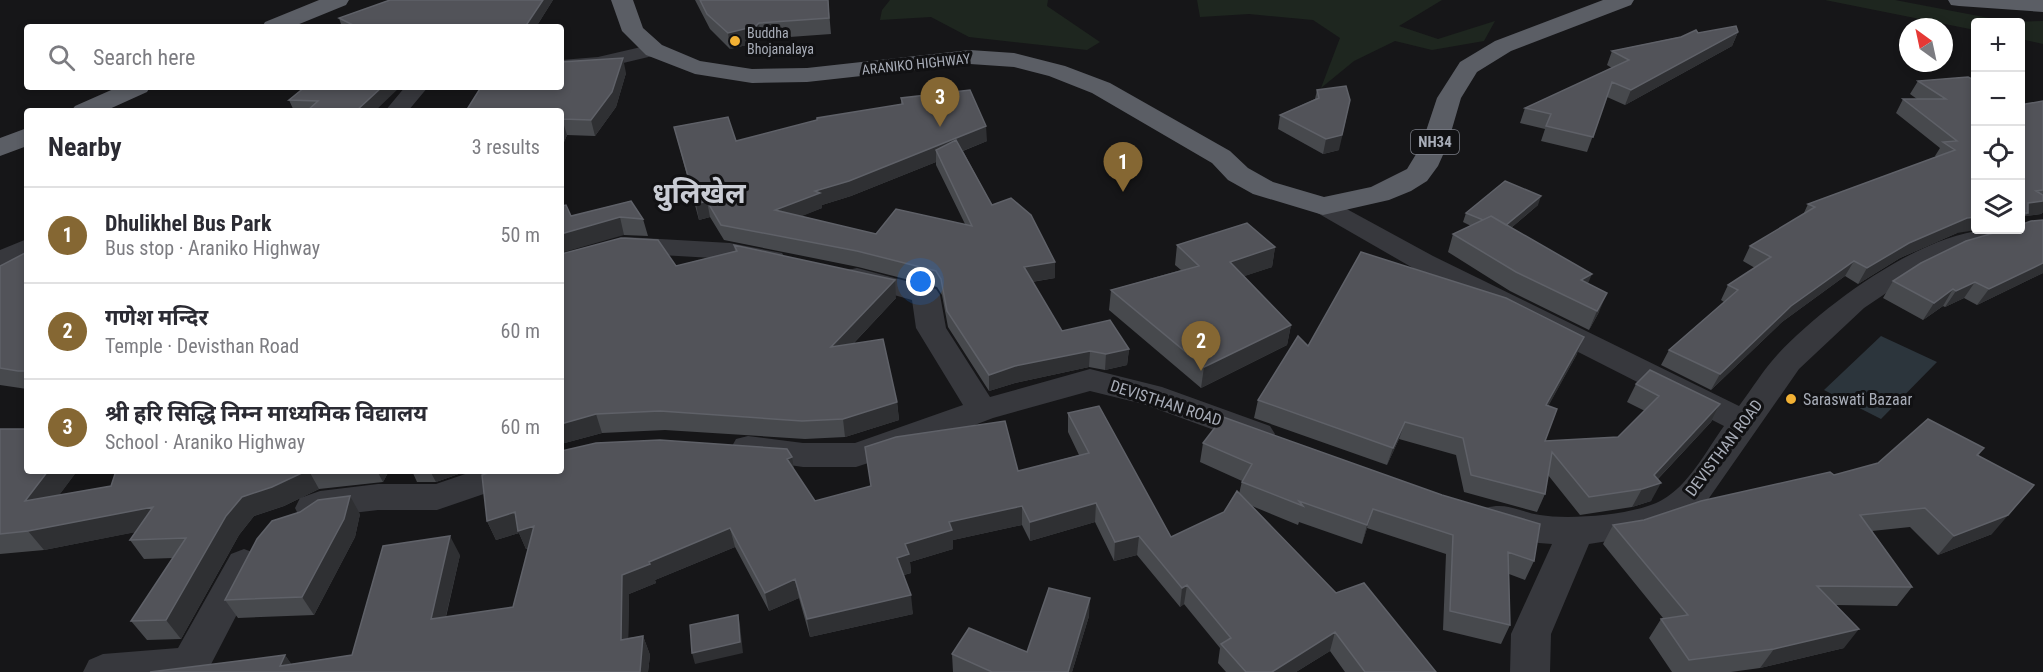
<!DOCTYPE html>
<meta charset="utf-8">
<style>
:root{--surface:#fff;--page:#f2f2f3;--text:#2b2b33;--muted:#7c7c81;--line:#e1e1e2;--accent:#856733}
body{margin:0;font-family:"Roboto Condensed","Noto Sans Devanagari",sans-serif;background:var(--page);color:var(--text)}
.controls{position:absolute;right:18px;top:18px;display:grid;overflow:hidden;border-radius:6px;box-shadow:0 3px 9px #0003}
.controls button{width:54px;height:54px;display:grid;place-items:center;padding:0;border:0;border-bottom:2px solid var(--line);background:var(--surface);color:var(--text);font:30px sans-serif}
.compass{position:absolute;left:1899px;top:18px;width:54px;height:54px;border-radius:50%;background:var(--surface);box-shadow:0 3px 9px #0003;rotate:327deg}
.you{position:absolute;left:921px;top:282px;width:21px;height:21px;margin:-15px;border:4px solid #fff;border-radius:50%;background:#1a73e8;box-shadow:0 0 0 9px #1a73e833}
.badge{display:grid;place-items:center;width:39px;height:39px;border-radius:50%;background:var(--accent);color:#fff;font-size:20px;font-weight:700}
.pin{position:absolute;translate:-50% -50px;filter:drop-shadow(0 2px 3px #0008)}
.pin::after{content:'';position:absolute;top:32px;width:21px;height:18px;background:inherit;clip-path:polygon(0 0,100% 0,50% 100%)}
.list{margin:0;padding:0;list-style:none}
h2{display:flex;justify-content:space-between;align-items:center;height:78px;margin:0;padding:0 24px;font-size:26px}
h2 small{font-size:20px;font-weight:400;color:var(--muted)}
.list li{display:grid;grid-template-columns:39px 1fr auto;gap:18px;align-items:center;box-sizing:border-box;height:96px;padding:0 24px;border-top:2px solid var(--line)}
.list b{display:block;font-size:22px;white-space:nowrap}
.list p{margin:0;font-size:20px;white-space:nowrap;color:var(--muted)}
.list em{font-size:20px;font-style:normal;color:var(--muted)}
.icon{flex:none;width:33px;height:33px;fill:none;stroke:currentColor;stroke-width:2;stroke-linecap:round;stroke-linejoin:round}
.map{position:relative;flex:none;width:2043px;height:672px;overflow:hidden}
.search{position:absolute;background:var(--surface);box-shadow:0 3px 9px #0003;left:24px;top:24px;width:540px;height:66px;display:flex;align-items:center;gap:15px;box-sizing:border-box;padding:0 21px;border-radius:6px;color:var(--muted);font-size:22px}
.panel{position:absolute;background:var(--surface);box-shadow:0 3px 9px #0003;left:24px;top:108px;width:540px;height:366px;border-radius:6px}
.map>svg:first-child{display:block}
</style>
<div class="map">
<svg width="2043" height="672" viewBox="0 0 2043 672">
<rect width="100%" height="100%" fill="#161618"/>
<!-- green -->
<path fill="#1e261f" d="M890 0H1048L1047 6 1100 42 1087 50 969 37 931 17 880 20 882 10Z
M1197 0H1442L1399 26 1438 39 1495 21 1484 41 1432 50 1395 41 1354 61 1321 88 1340 38 1313 20 1249 14 1200 17Z
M1825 0H1895L2010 22 2043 21V44L2021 39 2020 22H1976L1975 30Z"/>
<!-- water -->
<path fill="#2c353c" d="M1881 336 1937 362 1881 419 1824 390Z"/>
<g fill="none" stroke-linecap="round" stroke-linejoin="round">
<!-- minor -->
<path fill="#37383d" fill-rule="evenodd" d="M654 44 661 46 664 50 661 54 598 69 561 72V60L598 57Z
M405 87H428L408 111H385Z
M1323 198 1332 201 1433 256 1739 406C1752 389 1763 370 1778 354 1823 306 1916 237 1984 230 1996 228 2008 230 2020 230V226L2023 230 2019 236 1955 255 1910 277 1864 308 1799 369 1707 501 1687 520 1633 537 1589 544 1551 634 1550 672H1510L1511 634 1552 544 1539 543 1486 528 1481 518 1486 508C1507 502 1520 512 1540 515 1569 520 1636 515 1662 500 1689 485 1706 451 1724 426L1413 268 1314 211 1310 206 1314 201Z
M625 237 730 243 782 253 786 259 782 265 772 267 730 259 626 253 561 272V255Z
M27 239V257L0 268V250Z
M857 268 936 289 940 295 946 328 990 397 1090 369 1162 387 1270 426 1275 434 1270 442 1258 446 1143 404 1090 391 993 418 917 447 856 467H803L736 457 731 448 736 439 748 436 803 443H855L963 405 916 328 912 300 847 282 843 276 847 270Z
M474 471H530L525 480 437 510H378L327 516 313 521 300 518 295 508 300 498 320 491 378 484H436Z
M244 549 257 554 263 564 207 672H83L89 660 103 654 178 648 231 554Z"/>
<!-- trunk -->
<path fill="#5b5e65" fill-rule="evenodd" d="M319 0H349L346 5 292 27H262L265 22Z
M611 0H633L643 28 662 45 700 61 752 69 807 68 970 50 1014 53 1065 66 1110 83 1230 151 1248 168 1273 182 1324 197 1371 187 1407 169 1421 146 1437 98 1460 62 1495 41 1603 0H1634L1631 5 1511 51 1477 72 1461 98 1447 146 1438 166 1427 181 1411 191 1389 200 1323 215 1253 194 1228 180 1212 163 1092 93 1049 76 1014 67 970 64 807 82 752 83 695 74 646 55 622 31Z
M1948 0H2043V12L1959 6 1951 5Z
M118 87H150L147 92 105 111H71L75 106Z
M27 128V146L0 156V138Z"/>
</g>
<!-- wall -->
<path fill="#47494d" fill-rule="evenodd" d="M553 0 536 27H342L339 18Z
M695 0H828L831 34 761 39 759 42 730 49 710 29Z
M1738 32 1732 46 1625 105 1607 97 1587 152 1541 141 1545 129 1520 123 1525 108 1612 68 1607 65 1612 51 1698 33Z
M626 73 616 107 595 136 567 135 561 149V111Z
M1968 77 1957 233 1900 258 1858 284 1845 276 1782 322 1711 390 1661 365 1669 350 1724 302 1721 300 1728 285 1755 268 1743 261 1750 246 1803 215 1808 204 1936 157 1935 156 1940 148 1896 113 1903 99H1917L1910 94 1918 81Z
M305 87 375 111H294L289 100Z
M1317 90 1339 150 1323 154 1278 129 1280 115 1315 99Z
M901 98 987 141 963 151 992 205 1055 262V278L1032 282 1062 331 1129 349 1127 365 1105 370 1089 367 1015 383 989 391 948 327 942 295 937 287 858 267 724 240 710 217 699 220 674 127 736 141 901 104ZM936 162V165L965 224 876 234 801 216 822 208V205L851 196Z
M2043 101V212L2041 214 2025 216 2020 224V105Z
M631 201 643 219 648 236 624 235 571 216Z
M1538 205 1511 228 1588 283 1599 312 1589 330 1510 291 1448 252 1453 234 1471 226 1463 222 1466 213Z
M2043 220V273L1977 305 1964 298 1945 307 1943 306 1923 320 1883 298 1893 281Z
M734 245 896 298 854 343 897 402 899 420 845 437 805 439 665 430 602 433 561 444V254L676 266 735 251Z
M1177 245 1275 247 1272 267 1244 276 1291 325 1287 345 1201 388 1109 310 1111 290 1181 270 1175 265Z
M27 252V389L0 385V266Z
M1308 346 1577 354 1548 406 1545 441 1618 437 1645 411 1627 402 1636 384 1720 404 1711 422 1658 479 1651 501 1632 507 1580 515 1548 475 1545 494 1537 512 1464 492 1456 455 1399 439 1387 465 1254 418 1258 400Z
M1068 413 1171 537 1224 512 1239 494 1242 481 1200 462 1203 443 1534 561 1525 580 1509 574 1510 625 1501 644 1443 630 1446 554 1367 528 1362 544 1299 522 1298 525 1252 506 1336 593 1436 672H1345L1330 651 1296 672H1226L1218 663 1220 648 1184 604 1180 607 1137 555 1114 561 1095 522 1030 541 1022 525 953 540V549L910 562 911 573 904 575 913 614 810 637 799 598 769 611 735 547 655 580 656 583 629 594 628 638 643 636 650 655 648 672H150L285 655 291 664 352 655 460 555 446 617 513 607 528 549H526L519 533 496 540 487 521 794 470 815 501 871 486 865 447 1018 471 1079 455 1068 432Z
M0 429H27L77 471 59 495 111 486 116 471H389L383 482 319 489 284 506 254 516 239 535 181 639 147 640 131 621 173 558 144 559 130 540 135 532 44 550 0 554Z
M1984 448 1978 456 1992 534 1938 555 1910 527 1872 531 1912 587 1897 606 1836 605 1844 648 1760 668 1731 672H1672L1649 638 1661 619 1663 618 1603 544 1613 525 1644 520 1834 475Z
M412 471H467L436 482H417Z
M360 514 355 537 314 615 238 618 225 600Z
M1089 616 1072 672H953L952 654 1027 652Z"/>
<!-- shaded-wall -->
<path fill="#2f3033" d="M543 0H553L536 27H525Z
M759 23 761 39 759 42 730 49 728 33Z
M1738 32 1732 46 1625 105 1631 90Z
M623 58 626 73 616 107 595 136 591 120Z
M382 87H400L375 111H356Z
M1347 115 1339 150 1323 154 1326 139Z
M562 119 567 135 561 149V123Z
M986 126 987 141 940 160 936 150V162L851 196 822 205V208L778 226 775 210 815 191Z
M1541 196 1538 205 1499 238 1503 228Z
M707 201 710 217 699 220 696 204Z
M2043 201V212L2041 214 2025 216 2028 213V203Z
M620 217 624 235 561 253V234Z
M1976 217V230L1957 233 1900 258 1858 284 1867 268 1909 243 1967 218Z
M1275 247 1272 267 1227 282 1230 262Z
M1854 261 1845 276 1782 322 1711 390 1720 374 1791 306Z
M1055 262V278L1024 283V267Z
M2043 263V273L1977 305 1989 289Z
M1592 274 1584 293 1581 280Z
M895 280 896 298 833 365 831 347Z
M1975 282 1964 298 1945 307 1956 291Z
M1953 289 1943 306 1923 320 1934 303Z
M1607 293 1599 312 1589 330 1597 311Z
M1291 325 1287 345 1201 388 1204 367Z
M1584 337 1577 354 1539 423 1546 405Z
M1129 349 1127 365 1105 370 1106 354Z
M1090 351 1089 367 1015 383 989 391V375L1015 366Z
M897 402 899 420 845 437 843 419Z
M1720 404 1711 422 1651 486 1661 483 1651 501 1632 507 1642 489Z
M596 414 602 433 561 444V424Z
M1405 422 1399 439 1387 465 1393 448Z
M792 457 795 475 787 459Z
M48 471H77L41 520 25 501Z
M306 471H309L319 489 284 506 254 516 239 535 181 639 166 620 226 516 242 497Z
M377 471H389L383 482Z
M430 471H467L436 482Z
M2034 485 1992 534 1938 555 1954 536Z
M350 496 360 514 355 537 314 615 302 597Z
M1096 503 1095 522 1030 541V522Z
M1022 506V525L953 540V549L910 562 911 573 899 576 897 558 905 544 949 522Z
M153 507 167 526 44 550 28 531Z
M1373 509 1367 528 1362 544 1367 525Z
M515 512 534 526 542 544 526 549 519 533 496 540 487 521Z
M730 528 735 547 655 580 656 583 629 594 628 658 621 640 622 575 649 562Z
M450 536 460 555 441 637 431 619Z
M1139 536 1137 555 1114 561 1115 542Z
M795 579 799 598 769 611 765 593Z
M1187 585 1184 604 1180 607 1182 588Z
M911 595 913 614 810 637 807 619Z
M1090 598 1089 616 1072 672H1068Z
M738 615 740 625 743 653 695 664 692 653Z
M1859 629 1844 648 1760 668 1774 649Z
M1335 632 1330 651 1296 672H1272Z
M643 636 650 655 648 672H640Z
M285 655 297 672 280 666Z"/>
<!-- building -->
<path fill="#525359" stroke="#5f6168" stroke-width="1.5" d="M390 0H543L525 27H357L339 18Z
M700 0H828L829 18 759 23 756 26 728 33 707 14Z
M1736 26 1738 32 1631 90 1612 82 1593 137 1546 126 1551 114 1525 108 1629 60 1612 51 1681 37 1696 30 1698 33Z
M623 58 612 92 591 120 562 119 561 123V111H466L481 87H561V62Z
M1968 77 1976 81V217L1967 218 1909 243 1867 268 1854 261 1791 306 1720 374 1669 350 1738 290 1728 285 1771 257 1750 246 1815 207 1808 204 1955 150 1943 142 1957 141 1903 99H1946L1918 81Z
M1346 86 1350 100 1342 135 1326 139 1280 115 1319 98 1317 90Z
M305 87H382L356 111H307L318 101 289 100Z
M970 90 986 126 849 181 815 191 820 193 775 210 876 234 896 209 972 226 936 150 956 140 992 205 1011 198 1031 215 1055 262 1024 267 1062 331 1110 320 1129 349 1106 354 1090 351 1015 366 989 375 947 311 941 279 936 271 857 251 721 225 707 201 696 204 674 127 728 117 736 141 817 120V118L903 104 901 98Z
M2043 101V190L2036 191 2043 195V201L2028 203V213H2020V105Z
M1505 181 1541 196 1506 225 1491 216 1483 220 1466 213Z
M631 201 643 219 620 217 561 234V206L566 205 571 216Z
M1491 216 1592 274 1581 280 1607 293 1597 311 1516 272 1453 234Z
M2043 220V263L1989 289 1975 282 1956 291 1953 289 1934 303 1893 281 1921 263 1966 241 2004 230H2020V225L2031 221Z
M1247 223 1275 247 1230 262 1291 325 1204 367 1111 290 1199 266 1177 245Z
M621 238 658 240 676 266 737 251 734 245 895 280 831 347 883 339 897 402 843 419 802 421 660 411 596 414 561 424V254Z
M27 252V371H18L0 368V266Z
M1361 252 1506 298 1584 337 1546 405 1557 409 1545 441 1618 437 1659 396 1636 384 1650 370 1720 404 1654 475 1661 483 1642 489 1589 497 1552 452 1545 494 1471 475 1463 438 1405 422 1393 448 1258 400 1298 336 1308 346Z
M1099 406 1171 537 1224 512 1237 491 1336 593 1364 583 1436 672H1365L1335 632 1272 672H1246L1221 644 1231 638 1187 585 1182 588 1139 536 1115 542 1096 503 1030 522 1022 506 949 522 952 530 905 544 909 554 897 558 911 595 807 619 795 579 765 593 730 528 649 562 650 564 622 575 621 640 643 636 640 672H150L285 655 280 666 352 655 383 546 450 536 431 619 513 607 534 526 518 531 515 512 487 521 482 475 495 471H561V451L596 443 660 440 787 449 792 457 787 459 815 501 871 486 865 447 896 437 1005 421 1018 471 1089 453 1068 413Z
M1223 417 1442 495 1540 524 1534 561 1508 552 1510 625 1450 611 1453 535 1373 509 1367 525 1299 501 1303 506 1242 482 1252 464 1203 443Z
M1928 419 1984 448 1977 455 2034 485 2008 515 1954 536 1925 508 1860 515 1912 587 1817 586 1859 629 1774 649 1689 660 1661 619 1688 615 1613 525 1644 520 1701 501 1830 472 1834 475 1878 463Z
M0 429H27V471H48L25 501 111 486 116 471H306L272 487 242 497 226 516 166 620 131 621 186 538 130 540 153 507 28 531 0 534Z
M350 496 344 519 302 597 225 600 257 539 272 521 300 512 318 500Z
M1049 588 1090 598 1068 672H992L952 654 969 628 1027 652Z
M738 615 740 642 692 653 690 625Z"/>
<!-- markers -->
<g fill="#f2b134" stroke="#111113" stroke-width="2">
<circle cx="735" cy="41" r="6"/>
<circle cx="1791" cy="399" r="6"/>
</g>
<g text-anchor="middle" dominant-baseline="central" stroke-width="6" stroke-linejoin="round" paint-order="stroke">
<!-- far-poi labels -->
<g font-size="14" fill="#a8adb8" stroke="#111113" text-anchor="start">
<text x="747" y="33">Buddha<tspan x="747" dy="16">Bhojanalaya</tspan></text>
</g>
<!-- far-street labels -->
<g font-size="14" fill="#a8adb8" stroke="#111113">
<text transform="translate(916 64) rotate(-6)">ARANIKO HIGHWAY</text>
</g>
<!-- shield labels -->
<rect fill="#111113" stroke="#7b7e86" stroke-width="1.5" x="1411" y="130" width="48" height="24" rx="4.5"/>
<g font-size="15" font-weight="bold" fill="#a8adb8">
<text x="1435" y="142">NH34</text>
</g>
<!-- poi labels -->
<g font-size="16" fill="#a8adb8" stroke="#111113" text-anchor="start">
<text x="1803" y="399">Saraswati Bazaar</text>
</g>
<!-- street labels -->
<g font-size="16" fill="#a8adb8" stroke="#111113">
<text transform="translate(1166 403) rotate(18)">DEVISTHAN ROAD</text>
<text transform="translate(1724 448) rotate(-53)">DEVISTHAN ROAD</text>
</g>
<!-- town labels -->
<g font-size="28" font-weight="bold" fill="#c9ccd4" stroke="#111113">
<text x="699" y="193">धुलिखेल</text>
</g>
</g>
</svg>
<div class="controls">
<button>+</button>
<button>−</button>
<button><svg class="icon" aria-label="locate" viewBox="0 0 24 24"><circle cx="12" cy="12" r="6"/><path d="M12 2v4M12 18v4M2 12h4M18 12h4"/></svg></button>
<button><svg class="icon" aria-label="layers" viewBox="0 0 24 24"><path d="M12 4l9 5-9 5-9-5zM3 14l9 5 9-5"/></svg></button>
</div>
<svg class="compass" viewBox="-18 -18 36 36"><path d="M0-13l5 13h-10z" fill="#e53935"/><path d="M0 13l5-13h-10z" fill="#7c7c81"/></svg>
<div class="you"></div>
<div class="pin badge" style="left:1123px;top:192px">1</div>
<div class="pin badge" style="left:1201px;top:371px">2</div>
<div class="pin badge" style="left:940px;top:127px">3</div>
<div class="search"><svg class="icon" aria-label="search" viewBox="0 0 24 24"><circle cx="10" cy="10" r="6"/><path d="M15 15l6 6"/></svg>Search here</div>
<section class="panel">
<h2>Nearby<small>3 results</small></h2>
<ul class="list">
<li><span class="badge">1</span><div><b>Dhulikhel Bus Park</b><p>Bus stop · Araniko Highway</p></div><em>50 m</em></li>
<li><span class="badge">2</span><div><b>गणेश मन्दिर</b><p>Temple · Devisthan Road</p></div><em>60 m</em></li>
<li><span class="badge">3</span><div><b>श्री हरि सिद्धि निम्न माध्यमिक विद्यालय</b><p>School · Araniko Highway</p></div><em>60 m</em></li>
</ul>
</section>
</div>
